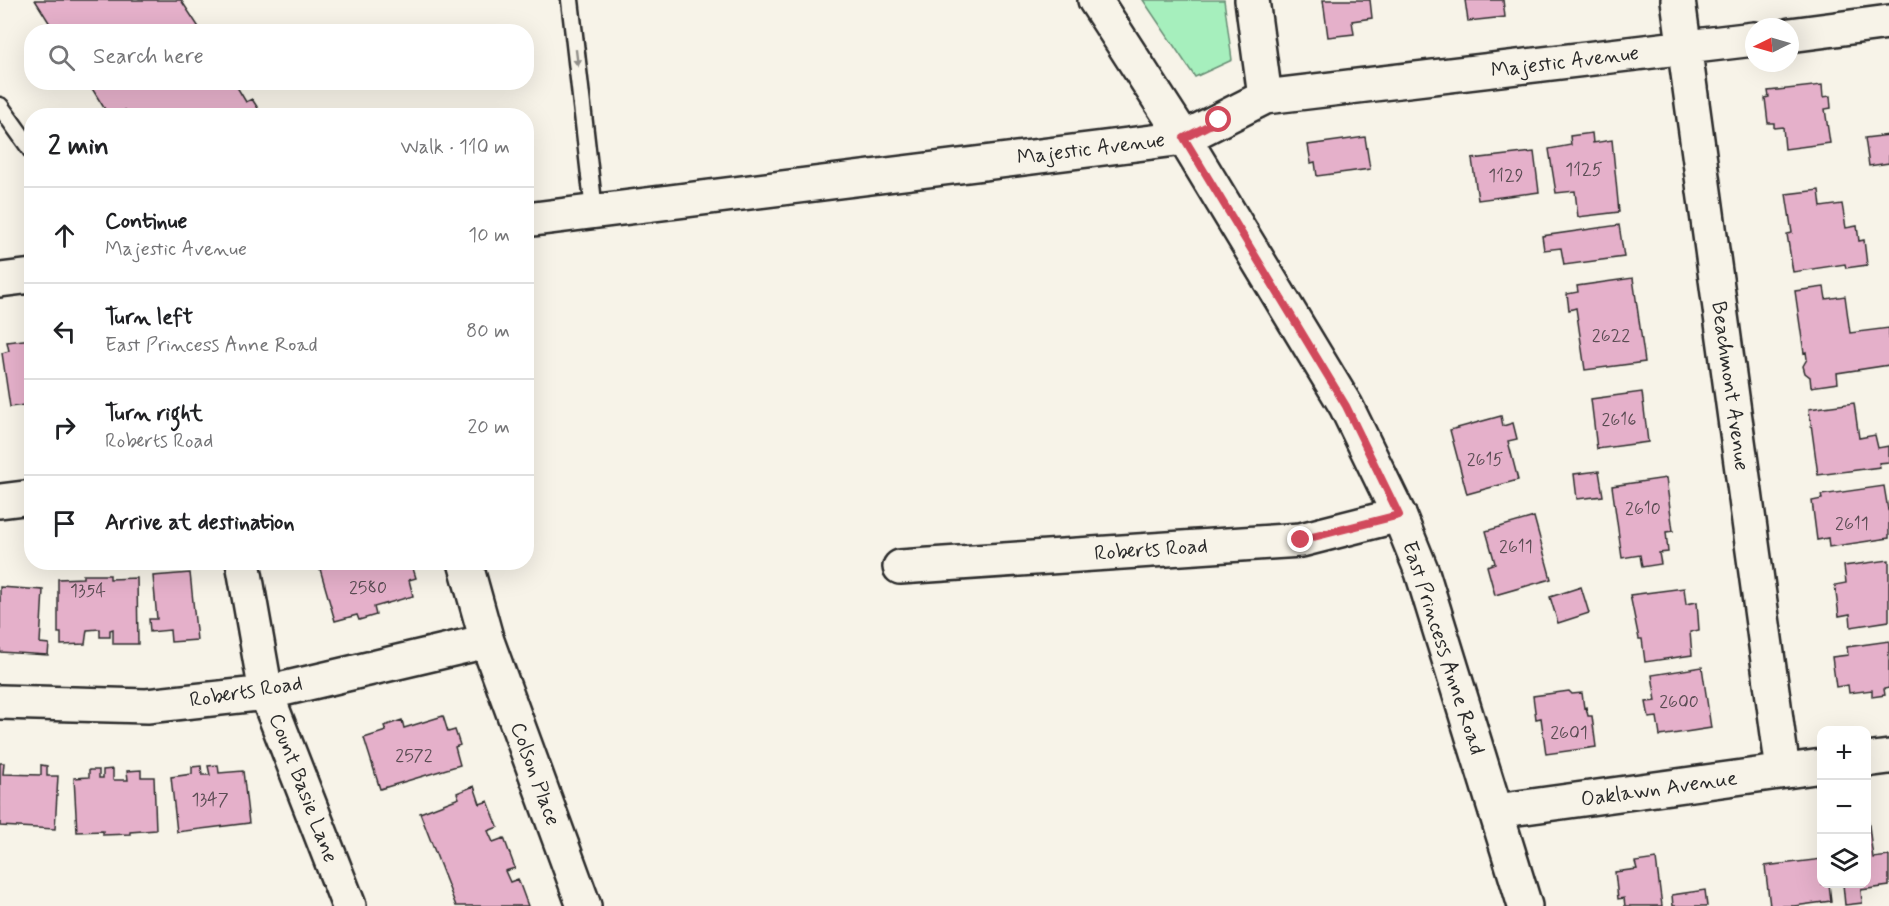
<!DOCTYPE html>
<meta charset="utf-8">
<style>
:root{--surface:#fff;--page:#f2f2f2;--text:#202124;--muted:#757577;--line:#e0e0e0}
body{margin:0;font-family:Mynerve,sans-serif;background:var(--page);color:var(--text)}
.controls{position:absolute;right:18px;bottom:18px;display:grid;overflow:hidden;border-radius:12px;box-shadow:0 6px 24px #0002}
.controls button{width:54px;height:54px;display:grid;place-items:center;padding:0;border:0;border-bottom:2px solid var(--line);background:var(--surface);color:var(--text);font:30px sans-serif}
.compass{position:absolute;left:1745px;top:18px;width:54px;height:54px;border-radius:50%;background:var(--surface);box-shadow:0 6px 24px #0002;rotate:265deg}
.stop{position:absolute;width:18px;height:18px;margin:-14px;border:4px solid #d1495b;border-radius:50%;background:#fff}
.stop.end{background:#d1495b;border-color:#fff;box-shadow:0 2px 6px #0008}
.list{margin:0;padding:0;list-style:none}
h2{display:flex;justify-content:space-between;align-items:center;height:78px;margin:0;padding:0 24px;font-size:26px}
h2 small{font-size:20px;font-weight:400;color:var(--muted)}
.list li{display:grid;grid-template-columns:39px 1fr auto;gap:18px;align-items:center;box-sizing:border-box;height:96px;padding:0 24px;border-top:2px solid var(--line)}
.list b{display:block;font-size:22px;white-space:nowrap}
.list p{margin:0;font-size:20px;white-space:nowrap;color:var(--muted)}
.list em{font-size:20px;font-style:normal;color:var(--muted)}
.icon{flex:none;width:33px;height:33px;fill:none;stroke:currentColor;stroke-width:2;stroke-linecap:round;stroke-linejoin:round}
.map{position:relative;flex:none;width:1889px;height:906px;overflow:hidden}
.search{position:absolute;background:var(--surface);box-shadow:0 6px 24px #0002;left:24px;top:24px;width:510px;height:66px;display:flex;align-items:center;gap:15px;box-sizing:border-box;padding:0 21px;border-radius:24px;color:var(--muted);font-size:22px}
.panel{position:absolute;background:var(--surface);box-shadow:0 6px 24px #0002;left:24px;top:108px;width:510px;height:462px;border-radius:24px}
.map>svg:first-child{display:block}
</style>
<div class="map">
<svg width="1889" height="906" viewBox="0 0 1889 906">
<rect width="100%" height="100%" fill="#f7f3e8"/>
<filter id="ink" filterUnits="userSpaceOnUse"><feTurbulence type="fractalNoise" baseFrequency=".0167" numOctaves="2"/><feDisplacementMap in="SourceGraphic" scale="12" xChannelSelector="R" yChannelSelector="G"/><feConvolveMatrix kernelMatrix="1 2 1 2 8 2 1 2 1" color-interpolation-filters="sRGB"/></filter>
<g filter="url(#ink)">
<!-- green -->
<path fill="#a6efbd" stroke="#688d74" stroke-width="1.5" d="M1143 0H1224L1232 60 1195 77Z"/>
<!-- building -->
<path fill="#e5b0ca" stroke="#2b2b2b" stroke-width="1.5" d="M35 0H181L202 32H55Z
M1323 0H1370L1372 18 1352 21 1354 34 1328 37Z
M1465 0H1503L1505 17 1468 21Z
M88 82H234L246 102 252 99 263 116H128L125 110 118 116H109Z
M1822 85 1823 97 1830 96 1831 108 1825 109 1830 143 1785 149 1783 127 1774 128V123H1768L1765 98 1769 97 1768 91Z
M1592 133 1593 143 1612 140 1619 212 1578 217 1575 191 1556 193 1549 149 1571 145 1570 136Z
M1889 135V163L1869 166 1865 138Z
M1365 137 1370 169 1317 176 1315 162 1311 163 1308 145Z
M1534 152 1539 192 1478 200 1472 159Z
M1819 190 1821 207 1842 204 1846 228 1857 226 1859 241 1864 240 1867 265 1846 268 1845 264 1793 272 1787 234 1792 233 1786 194Z
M1619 225 1624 257 1564 265 1561 248 1544 250 1542 236Z
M1633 278 1645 362 1585 370 1576 308 1569 310 1567 294 1578 292 1577 286Z
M1824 287 1826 299 1845 296 1850 333 1889 328V365L1837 373 1838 383 1811 387 1810 377 1805 373 1803 366 1807 359 1806 352 1804 353 1795 291Z
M32 339V404L10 407 2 353 9 351 7 342Z
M1642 392 1648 442 1597 449 1591 399Z
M1854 403 1859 438 1875 435 1878 448 1889 446V462L1879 463 1880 467 1818 475 1809 409Z
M1501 416 1503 426 1513 423 1517 439 1508 441 1518 480 1467 494 1450 430Z
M1599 471 1603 496 1577 499 1574 474Z
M1666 478 1673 531 1666 532 1668 552 1659 553 1661 564 1642 567 1640 555 1622 558 1612 486Z
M1884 486 1888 510 1889 509V538L1829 547 1828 538 1817 540 1812 501 1822 499 1821 495Z
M1534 517 1551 579 1495 595 1487 566 1495 563 1486 531Z
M1889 560V621L1851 627 1850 614 1839 616 1835 585 1846 583 1844 566Z
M344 562H406V564L411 562 416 578 409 580 413 596 374 607 376 615 359 620 357 615 335 621 320 569Z
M190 573 197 640 171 642 170 630 150 632 149 619H157L153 576Z
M83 575H110V579L137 578 138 644H113V629L110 630V637H100V629L87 630 85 644 61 645V633H58V579L83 578Z
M0 587 43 590 40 643 49 644 48 655 0 652Z
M1581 587 1589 613 1558 623 1550 597Z
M1684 588 1686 604 1697 602 1699 630 1690 632 1692 655 1645 662 1642 639H1639L1630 595Z
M1889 641V688L1884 689 1885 695 1872 697V690L1849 693 1848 685 1836 687 1832 657 1848 655 1847 647Z
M1702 667 1711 728 1660 736 1657 717 1649 718 1646 702 1656 701 1652 675Z
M1569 691 1572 694 1582 693 1584 708 1586 707 1588 716H1592L1596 747 1546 754 1541 718 1536 719 1533 696Z
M443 716 448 732 455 730 460 745 455 747 460 765 380 789 364 738 386 731 384 726 402 720 404 728Z
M0 763H4L3 774 41 775V765L47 766V776H58L55 829 0 826Z
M218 765 219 773 243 771 249 823 177 832 171 777 192 774V767L201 766 202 775H210L208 766Z
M113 769V780H128L127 771 141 770V777H154L156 830 130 832V834L103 835V831L77 832 74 778 89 777V770H99V778H103V770Z
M474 786 480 804 488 801 498 827 488 831 493 842 504 838 515 868 505 871 510 882 518 879 528 906H456L420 813 459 798 457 793Z
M1867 809 1873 858 1889 856V886L1861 890 1862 903 1845 905 1843 884H1866Z
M1656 859 1662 906H1625L1624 898 1618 899 1615 872 1637 869 1635 862Z
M1822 859V884H1829L1831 901 1794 906H1770L1765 866Z
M1705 890 1707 906H1673L1672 895Z"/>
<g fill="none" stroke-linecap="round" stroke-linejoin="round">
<defs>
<path id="service" d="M570 0 594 211
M0 106 32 151"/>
<path id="minor" d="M1252 0 1265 97
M1678 0 1783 771
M1790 35 1889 22
M526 220 1184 138 1265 97 1754 39
M0 280 32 276
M0 501 32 497
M243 562 266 693 349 906
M465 562 487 641 584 906
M900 567 1301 540 1399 515
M0 702 147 706 266 693 487 641
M1866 760 1889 757
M1496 811 1822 766"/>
<path id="secondary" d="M1095 0 1184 138 1346 406 1399 515 1422 572 1525 906"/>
</defs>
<!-- service casing -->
<use href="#service" stroke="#2b2b2b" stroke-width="21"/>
<!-- minor casing -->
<use href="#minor" stroke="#2b2b2b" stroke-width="38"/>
<!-- secondary casing -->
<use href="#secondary" stroke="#2b2b2b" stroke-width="38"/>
<!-- service -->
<use href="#service" stroke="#f7f3e8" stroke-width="16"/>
<!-- minor -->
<use href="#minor" stroke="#f7f3e8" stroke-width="33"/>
<!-- secondary -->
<use href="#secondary" stroke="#f7f3e8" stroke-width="33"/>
</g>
<!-- one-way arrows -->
<defs><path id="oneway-solid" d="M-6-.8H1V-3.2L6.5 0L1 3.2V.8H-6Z" transform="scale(1.5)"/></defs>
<use fill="#918f8a" href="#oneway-solid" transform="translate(577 58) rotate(83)"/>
</g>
<g fill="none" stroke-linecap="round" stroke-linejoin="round" filter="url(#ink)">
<!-- route -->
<path stroke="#d1495b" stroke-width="8" d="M1219 120 1184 138 1346 406 1399 515 1301 540"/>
</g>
<g text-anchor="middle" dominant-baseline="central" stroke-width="4.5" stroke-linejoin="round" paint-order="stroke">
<!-- number labels -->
<g font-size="18" fill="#5a4c53">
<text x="1584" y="170">1125</text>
<text x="1506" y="176">1129</text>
<text x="1611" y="336">2622</text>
<text x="1619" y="420">2616</text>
<text x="1485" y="460">2615</text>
<text x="1643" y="509">2610</text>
<text x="1852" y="524">2611</text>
<text x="1516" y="547">2611</text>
<text x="368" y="588">2580</text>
<text x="88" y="591">1354</text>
<text x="1679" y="702">2600</text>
<text x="1569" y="733">2601</text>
<text x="414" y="756">2572</text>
<text x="210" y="800">1347</text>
</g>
<!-- street labels -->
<g font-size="21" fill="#2b2b2b" stroke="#f7f3e8">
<text transform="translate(1565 62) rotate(-7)">Majestic Avenue</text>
<text transform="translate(1091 149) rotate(-7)">Majestic Avenue</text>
<text transform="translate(1730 386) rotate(82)">Beachmont Avenue</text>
<text transform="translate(1151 550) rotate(-4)">Roberts Road</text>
<text transform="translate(1443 648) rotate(72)">East Princess Anne Road</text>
<text transform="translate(246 692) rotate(-9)">Roberts Road</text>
<text transform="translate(535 774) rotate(70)">Colson Place</text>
<text transform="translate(303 788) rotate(69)">Count Basie Lane</text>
<text transform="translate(1659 789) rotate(-8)">Oaklawn Avenue</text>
</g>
</g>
</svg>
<div class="controls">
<button>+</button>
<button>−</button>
<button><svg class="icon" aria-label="layers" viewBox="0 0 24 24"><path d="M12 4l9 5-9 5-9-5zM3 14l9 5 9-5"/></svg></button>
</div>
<svg class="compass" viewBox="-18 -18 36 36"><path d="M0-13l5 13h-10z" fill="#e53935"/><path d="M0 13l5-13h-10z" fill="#757577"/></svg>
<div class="stop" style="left:1219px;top:120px"></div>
<div class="stop end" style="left:1301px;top:540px"></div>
<div class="search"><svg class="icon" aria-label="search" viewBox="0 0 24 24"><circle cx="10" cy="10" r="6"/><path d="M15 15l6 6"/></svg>Search here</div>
<section class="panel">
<h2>2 min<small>Walk · 110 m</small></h2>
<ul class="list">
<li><svg class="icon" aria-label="ahead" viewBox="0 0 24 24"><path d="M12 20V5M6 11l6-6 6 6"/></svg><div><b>Continue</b><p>Majestic Avenue</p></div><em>10 m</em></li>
<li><svg class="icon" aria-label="left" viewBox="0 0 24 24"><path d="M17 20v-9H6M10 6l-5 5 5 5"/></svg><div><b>Turn left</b><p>East Princess Anne Road</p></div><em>80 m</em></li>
<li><svg class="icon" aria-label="right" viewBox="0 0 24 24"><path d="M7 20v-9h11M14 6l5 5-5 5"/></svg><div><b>Turn right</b><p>Roberts Road</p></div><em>20 m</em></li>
<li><svg class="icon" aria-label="arrive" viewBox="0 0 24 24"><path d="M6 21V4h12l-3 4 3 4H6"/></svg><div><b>Arrive at destination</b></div></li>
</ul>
</section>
</div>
